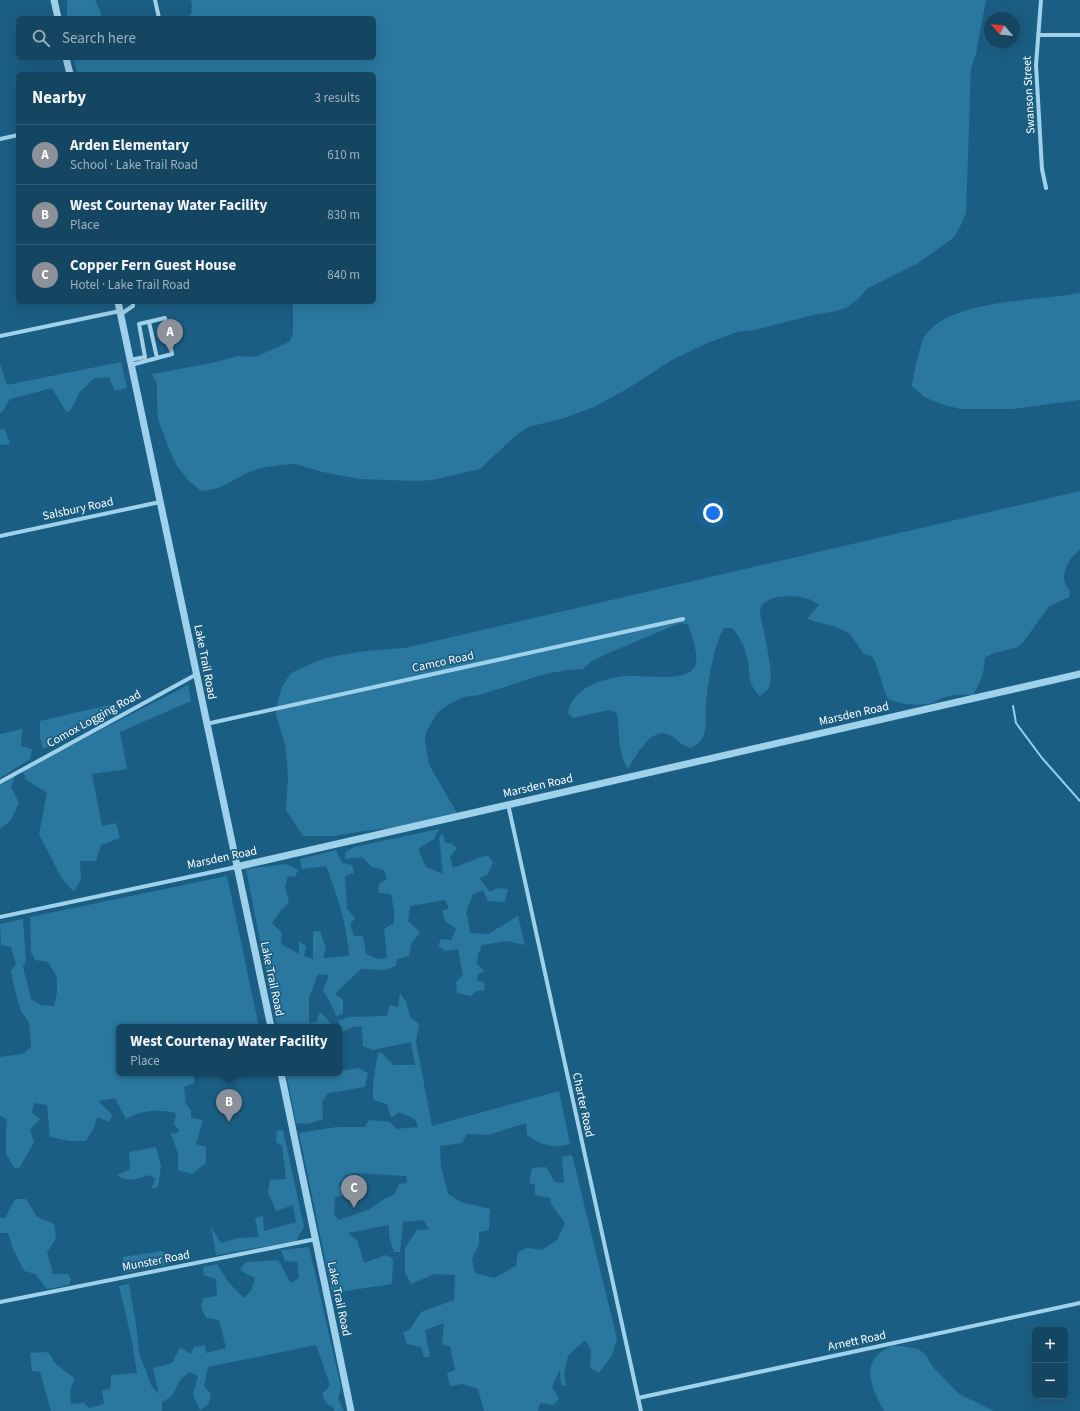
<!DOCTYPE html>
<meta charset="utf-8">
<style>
:root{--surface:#144662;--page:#1d4d68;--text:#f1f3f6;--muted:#9db1be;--line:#335e77;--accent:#8c9099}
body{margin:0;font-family:"Source Sans 3",sans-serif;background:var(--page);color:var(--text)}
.controls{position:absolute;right:12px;bottom:12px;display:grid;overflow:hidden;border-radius:6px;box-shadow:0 4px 16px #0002}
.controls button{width:36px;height:36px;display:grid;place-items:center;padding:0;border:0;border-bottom:1px solid var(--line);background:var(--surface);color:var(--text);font:20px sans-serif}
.compass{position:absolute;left:984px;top:12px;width:36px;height:36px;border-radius:50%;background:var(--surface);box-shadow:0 4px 16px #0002;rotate:298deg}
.you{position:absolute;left:713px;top:513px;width:14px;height:14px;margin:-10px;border:3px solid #fff;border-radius:50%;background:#1a73e8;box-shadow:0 0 0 6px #1a73e833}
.badge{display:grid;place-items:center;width:26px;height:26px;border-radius:50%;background:var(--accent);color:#fff;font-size:13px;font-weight:700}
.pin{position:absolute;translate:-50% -33px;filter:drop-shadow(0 1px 2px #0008)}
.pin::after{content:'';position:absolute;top:21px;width:14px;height:12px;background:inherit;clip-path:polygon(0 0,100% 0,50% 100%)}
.popup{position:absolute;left:116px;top:1024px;width:226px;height:52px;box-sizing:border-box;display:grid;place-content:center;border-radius:6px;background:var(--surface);filter:drop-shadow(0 1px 3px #0005);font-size:13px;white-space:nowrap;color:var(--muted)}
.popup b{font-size:15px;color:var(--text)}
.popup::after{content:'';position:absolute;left:50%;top:100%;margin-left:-8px;border:8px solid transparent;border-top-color:var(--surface)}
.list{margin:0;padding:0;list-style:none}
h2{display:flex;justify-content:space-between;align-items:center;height:52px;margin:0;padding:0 16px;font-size:17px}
h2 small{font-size:13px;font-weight:400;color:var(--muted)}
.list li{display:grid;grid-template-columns:26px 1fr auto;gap:12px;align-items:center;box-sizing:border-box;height:60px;padding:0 16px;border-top:1px solid var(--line)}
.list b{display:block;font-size:15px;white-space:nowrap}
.list p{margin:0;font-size:13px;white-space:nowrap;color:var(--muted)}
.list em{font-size:13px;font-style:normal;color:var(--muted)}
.icon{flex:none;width:22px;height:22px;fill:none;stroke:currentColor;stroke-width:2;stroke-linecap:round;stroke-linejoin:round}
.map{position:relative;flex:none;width:1080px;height:1411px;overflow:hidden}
.search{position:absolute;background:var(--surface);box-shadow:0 4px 16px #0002;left:16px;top:16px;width:360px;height:44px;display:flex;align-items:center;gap:10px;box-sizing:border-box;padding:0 14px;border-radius:6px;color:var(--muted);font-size:15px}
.panel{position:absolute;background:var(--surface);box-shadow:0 4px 16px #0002;left:16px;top:72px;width:360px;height:232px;border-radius:6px}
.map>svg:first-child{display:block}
</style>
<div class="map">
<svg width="1080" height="1411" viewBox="0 0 1080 1411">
<rect width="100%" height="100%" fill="#1b5e83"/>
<!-- green -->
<path fill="#2a78a0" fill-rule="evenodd" d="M68 0H95L103 18H67V4Z
M191 0H986L976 54 971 68 970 84V98L966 213 960 227 953 238 917 264 868 288 858 299 846 308 832 312 817 314 754 330 737 332 705 344 672 360 627 389 594 407 561 419 528 427 515 436 480 469 432 480 417 481 359 479 323 472 295 464 280 465 261 468 247 473 219 488 201 491 188 480 177 466 170 451 158 419 157 401V383L152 374 212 363 238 356 255 357 283 345 290 341 293 334V302H374V74H78L73 58H374V18H183L191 14 192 6Z
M1080 293V400L1013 409H960L941 404 924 397 912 386C914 373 919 347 925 336 949 299 1039 301 1080 293Z
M121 362 127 388 115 391 109 377 94 378 79 393 72 408 67 413 52 388 10 399 2 412 0 413V364L7 385Z
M0 429 5 430 10 444 0 445Z
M1080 491V550C1071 555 1061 572 1065 583 1068 590 1070 588 1070 597L1049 606 1024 641 1018 647 991 654 985 658 983 674 973 696C962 694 953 694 942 698 937 700 933 703 928 704 914 706 900 704 888 699 881 685 880 669 872 656L864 654 850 634 836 627 807 619 819 605C815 602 810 599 805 598 794 595 765 595 761 608 760 610 760 612 760 614 763 628 774 674 770 685 768 690 764 693 760 696 748 684 750 677 748 662 746 650 740 636 732 628H724C713 647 708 682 706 704 705 715 708 728 702 738 700 743 696 745 691 748 679 745 679 740 670 735 651 726 636 756 628 769 617 752 620 734 617 714L611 710 604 711 573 718 568 713C573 687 602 679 626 676 642 674 692 685 696 663 698 652 691 634 688 624L680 623 611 652 592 661 583 669 567 670 545 674 479 695 464 697 449 704 438 712 426 732 425 740 429 765 457 813 458 820 451 822 434 823 364 831 333 836H303L286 810 288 778 287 763 285 745 276 715 278 699 283 685 291 673 320 660 335 656 365 651 405 648Z
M188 685 191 701 120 732 127 769 92 774 102 826 116 823 120 838 101 845 96 861H80L81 879 74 892 62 879 39 834 47 793 25 779 23 770Z
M135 699 102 720 43 749 40 737V721Z
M22 729 21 746 32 749 30 759 0 778V734Z
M15 776 11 787 19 803 10 821 0 829V785Z
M439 829 434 839 418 849 426 867 443 874 439 837 443 834 445 843H451L457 848 450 857 453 868 487 855 493 862 487 875 479 878 490 892 498 888 508 889 505 902 488 901 483 890 473 894 466 912 468 919 470 933 488 934 518 916 525 945 507 941 482 945 478 954 477 964 485 972 478 974 477 981 484 982 485 990 476 991 471 996 457 993 456 982 463 975 458 949 445 951 438 946 441 939 451 940 456 929 445 921 442 911 449 908 445 900 410 906 408 921 420 932 411 944 409 956 397 959 396 966 385 970 361 969 335 994 343 1000V1014L336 1016 332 1006 323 990 329 975 318 974 309 998V1023L317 1022 320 1012 334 1027H277L246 869 287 864 298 870 295 877 288 876 285 887 289 902 279 913 272 923 282 933 281 944 299 954V941L306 946 304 956 313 959V931H320L326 948 323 958 349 956C347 925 337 894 326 866L302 869 300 859 336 850 342 863 352 865 354 873 345 876 347 909 355 918 350 925 354 936H363L366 954 378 959 387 958 384 929 394 923V910L391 894 378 893 379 884 387 879 384 870 372 867 362 857 345 859 346 852 354 847Z
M227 876 259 1027H119V1073H194V1083L184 1087 186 1104 191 1110V1118L203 1120 196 1144 206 1147V1163L192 1174 178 1170V1153L170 1132 176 1134 180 1130 174 1125 176 1113C157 1109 143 1110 126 1119L115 1098 98 1101 112 1115 110 1122 97 1117 94 1128 86 1141H70L50 1137 47 1105 34 1103 32 1113 40 1119 30 1130 34 1142 20 1167 15 1169 6 1154V1130L7 1119 0 1116V1057L23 1054 31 1047 29 1022 21 1011 15 991 11 971 16 964 11 947 1 945 0 924 23 919 26 960 23 967 31 999 41 1005 54 1006 57 992V977L48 962 35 960 31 952 30 917Z
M400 993 406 1002 410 1017 419 1024 416 1042 432 1126 559 1091 570 1144C553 1149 541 1145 527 1135L526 1123 488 1135 467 1134 462 1143 440 1146 441 1167 448 1194 461 1202 490 1209 489 1230 479 1232V1244L472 1259 475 1273 494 1278 516 1266 518 1252 527 1248 542 1250 557 1240 565 1223 551 1204V1198L535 1195V1185L529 1183 532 1168 546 1167 555 1182 564 1183 562 1157 572 1155 617 1339 612 1355 599 1373 590 1368 591 1349 585 1340 568 1356 564 1374 566 1386 561 1385 560 1369 552 1387 559 1399 553 1405 540 1403 538 1411H484L478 1389 463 1384 450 1386 447 1373 455 1370 450 1346 442 1345 444 1323 425 1330 430 1357H424L421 1347 407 1344 403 1333 411 1328 421 1312 454 1300 455 1275 434 1274 411 1284 405 1273V1248L417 1230 429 1229 423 1220 403 1222 400 1252H394L389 1236V1225L348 1233 357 1240 364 1263 386 1255 393 1259 392 1284 332 1293 299 1133 337 1127H365L369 1120 390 1122 396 1129 418 1127 415 1119 399 1112 391 1118 387 1104 373 1100V1083L378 1052 383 1054 393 1065H415L411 1042 373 1050 363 1046 362 1026 353 1027 342 1032 338 1021 349 1017 387 1016 390 1005 398 1007ZM354 1173 406 1176 407 1183 399 1184 394 1195 384 1199 368 1210 339 1220 334 1214 335 1197 353 1193 361 1185 356 1179 338 1187 345 1175Z
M359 1068 368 1073 365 1087 328 1093 322 1102 323 1119 308 1124 296 1123 286 1073H320L322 1074 339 1073V1071Z
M283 1130 304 1227 296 1241 216 1255 211 1227 221 1243 238 1238 259 1237 255 1218 263 1216 264 1231 296 1222 293 1205 276 1211 268 1192 270 1180 286 1179 282 1146 276 1142 277 1131Z
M156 1147 161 1166 158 1187 152 1188 155 1178 149 1175C137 1179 127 1183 117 1175L130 1169 129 1152Z
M15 1199H26L37 1217 54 1224 56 1239 47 1252 53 1274H68L71 1279 69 1285 47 1289 35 1274 24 1271 13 1249 8 1233H0V1218H5Z
M309 1247 341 1387 338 1399 344 1411H334V1408L326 1403 322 1394 330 1385 316 1345 208 1367 204 1386 211 1394 208 1405 200 1410 193 1395 198 1376 189 1372 181 1379 171 1397 162 1402V1411H51L40 1372 32 1371 30 1353 48 1352 55 1363 75 1379 70 1390 71 1404 84 1403 89 1408 104 1404 102 1390 110 1389 111 1375 137 1373 132 1341 119 1286 129 1284 136 1325 139 1353 152 1387 159 1394 153 1368 172 1363 180 1347 191 1354 194 1347 205 1345 206 1353 226 1348 219 1320 206 1318 201 1307 203 1298 217 1296 216 1279 204 1275 203 1267 217 1264 229 1283 244 1298 251 1291 255 1278 245 1273 240 1269 246 1262 278 1260 291 1283 299 1278 297 1262 285 1261 281 1250Z
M163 1251 167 1264 124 1273 123 1257Z
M892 1346H902L918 1349 925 1354 933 1367 955 1390 961 1395 994 1411H884C871 1387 858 1359 892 1346Z"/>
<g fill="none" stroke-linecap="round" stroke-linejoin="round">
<!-- stream -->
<path stroke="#92d0ed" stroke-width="2" d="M1013 706 1016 723 1042 758 1080 801"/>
<!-- minor -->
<path stroke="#a0d1eb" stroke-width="4" d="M155 0 159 18
M1041 0 1036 65 1042 169 1046 188
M1038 35H1080
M0 139 18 135
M121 314 133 306V302
M149 322 157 358
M0 336 120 311
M130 360 145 357 139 324 165 318 172 354 131 365
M0 536 160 502
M206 724 683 619
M0 782 197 674
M508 804 641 1411
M0 917 236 867
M0 1302 316 1239
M638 1398 1080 1303"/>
<!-- tertiary -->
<path stroke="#a0d1eb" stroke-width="7" d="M54 0 58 18
M66 58 70 74
M118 302 271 1027
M236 867 1080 674
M281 1073 351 1411"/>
</g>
<g text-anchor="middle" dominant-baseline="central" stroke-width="3.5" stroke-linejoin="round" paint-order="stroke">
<!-- street labels -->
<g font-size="12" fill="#fff" stroke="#1b5e83">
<text transform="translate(1029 95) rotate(-93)">Swanson Street</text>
<text transform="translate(78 509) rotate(-12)">Salsbury Road</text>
<text transform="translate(205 662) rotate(79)">Lake Trail Road</text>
<text transform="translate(443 662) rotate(-12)">Camco Road</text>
<text transform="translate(854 714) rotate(-13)">Marsden Road</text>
<text transform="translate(94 719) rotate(-29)">Comox Logging Road</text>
<text transform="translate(538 786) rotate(-13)">Marsden Road</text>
<text transform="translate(222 858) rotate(-12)">Marsden Road</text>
<text transform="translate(272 979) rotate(78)">Lake Trail Road</text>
<text transform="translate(583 1105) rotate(78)">Charter Road</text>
<text transform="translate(156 1261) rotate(-11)">Munster Road</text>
<text transform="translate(339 1299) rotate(78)">Lake Trail Road</text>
<text transform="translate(857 1341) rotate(-12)">Arnett Road</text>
</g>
</g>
</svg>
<div class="controls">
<button>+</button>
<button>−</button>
</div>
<svg class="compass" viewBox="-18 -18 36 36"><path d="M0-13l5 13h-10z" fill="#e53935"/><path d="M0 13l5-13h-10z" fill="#9db1be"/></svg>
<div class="you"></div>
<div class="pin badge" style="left:170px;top:352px">A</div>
<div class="pin badge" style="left:229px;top:1122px">B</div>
<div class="popup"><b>West Courtenay Water Facility</b>Place</div>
<div class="pin badge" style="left:354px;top:1208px">C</div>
<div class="search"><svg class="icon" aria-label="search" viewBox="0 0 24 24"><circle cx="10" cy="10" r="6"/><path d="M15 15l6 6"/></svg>Search here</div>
<section class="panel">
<h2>Nearby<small>3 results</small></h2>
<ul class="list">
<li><span class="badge">A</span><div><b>Arden Elementary</b><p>School · Lake Trail Road</p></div><em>610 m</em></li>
<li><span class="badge">B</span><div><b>West Courtenay Water Facility</b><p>Place</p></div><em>830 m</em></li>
<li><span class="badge">C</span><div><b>Copper Fern Guest House</b><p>Hotel · Lake Trail Road</p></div><em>840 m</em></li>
</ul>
</section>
</div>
